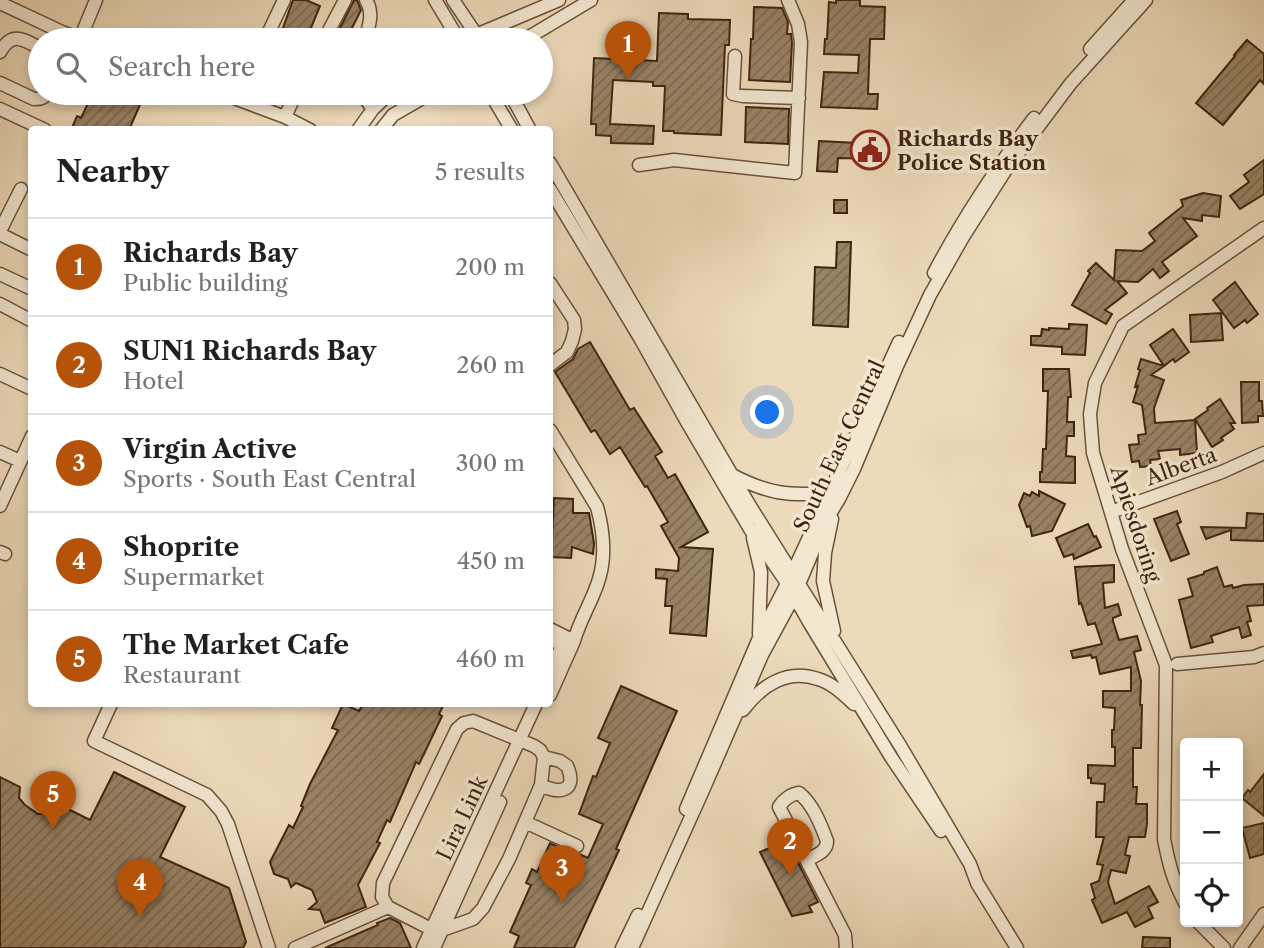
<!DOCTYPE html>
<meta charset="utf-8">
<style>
:root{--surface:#fff;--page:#f2f2f2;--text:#202124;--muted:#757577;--line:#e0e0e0;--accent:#b45309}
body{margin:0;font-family:"Libre Caslon Text",serif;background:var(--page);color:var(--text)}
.controls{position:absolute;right:21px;bottom:21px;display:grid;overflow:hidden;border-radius:7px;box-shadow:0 4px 10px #0003}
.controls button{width:63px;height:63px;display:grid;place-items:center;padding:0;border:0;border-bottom:2px solid var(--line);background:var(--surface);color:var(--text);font:35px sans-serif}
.you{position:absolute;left:768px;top:413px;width:24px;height:24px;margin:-18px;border:5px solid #fff;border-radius:50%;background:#1a73e8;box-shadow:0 0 0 10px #1a73e833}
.badge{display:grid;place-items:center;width:46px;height:46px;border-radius:50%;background:var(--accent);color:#fff;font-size:23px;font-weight:700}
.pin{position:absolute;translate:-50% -58px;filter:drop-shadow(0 2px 4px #0008)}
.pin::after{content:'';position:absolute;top:37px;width:24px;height:21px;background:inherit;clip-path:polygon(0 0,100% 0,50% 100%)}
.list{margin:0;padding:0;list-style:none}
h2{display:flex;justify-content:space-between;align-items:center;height:91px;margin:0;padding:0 28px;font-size:30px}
h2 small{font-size:23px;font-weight:400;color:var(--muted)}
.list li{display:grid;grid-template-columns:46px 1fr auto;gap:21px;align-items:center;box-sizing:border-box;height:98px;padding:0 28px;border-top:2px solid var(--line)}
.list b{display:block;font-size:26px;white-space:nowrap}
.list p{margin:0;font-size:23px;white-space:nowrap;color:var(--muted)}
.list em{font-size:23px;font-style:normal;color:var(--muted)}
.icon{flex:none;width:38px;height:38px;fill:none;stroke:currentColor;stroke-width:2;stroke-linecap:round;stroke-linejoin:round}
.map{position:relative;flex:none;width:1264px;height:948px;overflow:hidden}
.search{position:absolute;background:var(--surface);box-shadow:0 4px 10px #0003;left:28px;top:28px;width:525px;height:77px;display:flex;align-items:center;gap:18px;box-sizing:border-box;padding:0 24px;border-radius:38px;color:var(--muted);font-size:26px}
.panel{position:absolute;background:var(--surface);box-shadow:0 4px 10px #0003;left:28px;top:126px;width:525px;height:581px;border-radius:7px}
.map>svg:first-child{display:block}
</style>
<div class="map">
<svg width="1264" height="948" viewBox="0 0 1264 948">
<defs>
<pattern id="building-hatch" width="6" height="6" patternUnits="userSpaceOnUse" patternTransform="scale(1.75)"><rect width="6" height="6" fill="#998367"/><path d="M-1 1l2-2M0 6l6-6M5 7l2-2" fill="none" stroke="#7e6b53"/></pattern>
</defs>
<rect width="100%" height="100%" fill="#eddaba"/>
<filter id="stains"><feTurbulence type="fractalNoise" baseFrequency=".00286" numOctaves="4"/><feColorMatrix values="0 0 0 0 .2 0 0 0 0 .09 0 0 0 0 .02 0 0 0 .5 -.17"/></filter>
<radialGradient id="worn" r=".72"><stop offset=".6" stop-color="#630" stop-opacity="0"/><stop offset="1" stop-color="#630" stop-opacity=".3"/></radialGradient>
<!-- building -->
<path fill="url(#building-hatch)" stroke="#3e240e" stroke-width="2" d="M293 0H306L320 6 306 40H294L296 36 289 34 290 31 283 28Z
M354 0H357L361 10 346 40H334Z
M836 0H860V6L885 7 884 39H870L868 94H878L877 109 821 107 824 72 858 73 859 55 824 54 825 39H827L829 2 836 3Z
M754 7 782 8 788 22 787 34H791L792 43 790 82 749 80 751 39H753Z
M659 13 688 14V19L730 20 729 45H725L721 135 674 133V131H663L665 86H653V82L613 80 610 124 654 126 653 144 611 143V136L596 135V124H591L594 58 657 61Z
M1247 40 1264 54V84L1260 80 1223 125 1196 103 1235 56 1234 55Z
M93 93H145L129 130H71L77 116 81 118Z
M746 107 789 109 788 144 745 142Z
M819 141 876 144 875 159 838 158 837 172 817 171Z
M1264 160V194L1240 209 1230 196 1249 182 1244 175Z
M1203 193 1221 196 1219 217 1202 215V221L1183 218 1197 236 1162 262 1169 271 1160 278 1153 269 1138 282 1117 281 1127 293 1105 310 1112 314 1106 324 1072 305 1090 273 1088 271 1096 263 1114 280 1116 250 1142 251 1155 241 1149 233 1183 206 1181 200Z
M834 200H847V213H834Z
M837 242H851L848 327 813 325 815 267 836 268Z
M1235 282 1258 314 1247 323 1245 320 1234 328 1213 300Z
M1221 313 1223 340 1191 342 1190 315Z
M1069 324 1087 325 1085 355 1062 354V347L1031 345V336H1041L1042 329 1049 330V328L1069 329Z
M1173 329 1189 352 1175 362 1173 359 1164 366 1150 345Z
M590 342 630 410 634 408 662 452 655 456 668 478 675 474 708 532 681 547 713 549 706 636 670 633 672 606H665L667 579 656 578V569L678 571 679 558 661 526 668 522 647 486 645 487 620 447 610 454 595 430 591 432 555 372 573 359 578 349Z
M1141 359 1164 366 1151 375 1164 380 1154 408 1155 423 1195 420 1197 453 1180 455V449L1158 451 1160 459 1150 460 1151 466 1140 467 1139 461 1132 462 1129 445 1139 444 1138 435 1146 434 1142 405 1133 402 1138 386 1135 387 1140 370 1138 369Z
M1043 369H1069L1071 397H1068L1067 422H1074V436H1067L1066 456 1075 457V483L1040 482V472H1042L1043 449H1046L1048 391H1043Z
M1241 382H1259V401H1262L1263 416H1258V422L1242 423Z
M1220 399 1235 423H1230L1234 429 1221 438 1223 440 1212 447 1195 419 1208 410 1207 408Z
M1039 491 1065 504 1052 531 1032 536 1030 526 1027 527 1019 505 1024 493 1030 496 1032 492 1039 496Z
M554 498 573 499V513H589L594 543 593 554 572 547 571 558 550 557V539H552Z
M1177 511 1181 522 1177 524 1189 554 1171 561 1154 519Z
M1247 513 1264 514V541L1231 540V530L1206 539 1201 527 1246 528Z
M1088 524 1094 537 1096 536 1101 547 1074 559 1073 554 1064 557 1056 538Z
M1114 565V582L1103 583 1105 608 1118 604 1121 615 1113 618V621L1119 640 1137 636 1141 650 1134 652 1141 681 1140 705H1142L1141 748H1133V787H1137L1136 804H1147V824L1145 837H1129L1125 855 1130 856 1126 873 1111 870 1108 882 1115 904 1149 886 1158 902 1148 907 1153 918 1135 927 1127 912 1102 923 1092 900 1095 898 1091 884 1099 881 1103 865 1097 864 1104 837H1096L1097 802H1104L1105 784 1091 783V778H1088V765L1115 766V747H1112V730H1114L1115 708 1103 707V691H1131V667L1100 674 1096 657 1092 658 1091 655 1073 658 1071 651 1102 644 1095 623 1088 625 1081 603 1079 604 1075 567Z
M1217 567 1224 587 1232 585 1233 588 1244 585 1264 584V605L1247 606 1251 621 1247 622 1251 635 1242 638 1239 627 1211 636 1213 642 1191 648 1179 600 1193 596 1188 579 1204 574V572Z
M621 686 677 711 616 849 619 850 574 948H514L519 936 510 932 531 885 526 883 532 869 537 872 550 843 573 854H579L588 858 603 824 579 814 593 776 596 777 610 743 598 738Z
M343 704 359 711 363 704H444L439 714 442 716 424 754 419 764 416 762 390 822 387 820 377 842 380 843 358 885 366 907 325 923 320 910 309 909 317 902 312 890 296 883 291 887 288 879 274 874 270 862 289 825 293 828 303 807 301 806 310 784 338 730 332 728Z
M114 772 185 807 160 857 229 888 246 942 243 948H0V777L20 787 19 798 25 805 38 814H59L66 808 90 820Z
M1264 774V816L1242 798 1248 790 1250 792Z
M1264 823V854L1250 858 1242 828Z
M787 841 818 902 809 906 812 912 792 916 760 852Z
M390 918 400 923 411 948H325L378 925 377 923Z
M1143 937 1170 938V948H1142Z"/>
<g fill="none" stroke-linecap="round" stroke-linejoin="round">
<defs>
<path id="minor" d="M435 0 459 40
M453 0 480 40
M0 3 62 32 83 40
M80 39 96 0
M265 40 284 0
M324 40 345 0
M365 40C369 26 374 13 366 0
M467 40 476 35 559 0
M524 40 591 0
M1090 49 1134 0
M0 52C12 31 22 39 40 48
M735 56 733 94 743 96 799 98
M0 83 34 99C40 99 43 99 47 93
M221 93 285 117 310 130
M361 93 373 109
M490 93 512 130
M510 93 530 130
M0 109 45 130
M285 117 296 93
M358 130 373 109 390 93
M381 130 393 115 431 93
M550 163 750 506 901 747 970 864 977 883 1017 948
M639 165 674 160 795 173 801 42 798 24 788 0
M550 189 640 338 687 422 750 529 787 583 809 622 891 757 941 831
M0 231 21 189
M0 234 32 250
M934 273C963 218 997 167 1034 118
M0 274 32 289
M550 283 574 320 575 329 572 341 567 352 550 365
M0 304 32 321
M0 374 32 389
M550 430 597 507C603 529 606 556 599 579 593 600 580 619 574 641
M0 452 20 461
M732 475C769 494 788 496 829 493
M0 506 32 436
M1111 512 1222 472 1264 453
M832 519 825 553 823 581 834 631
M753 538 761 572 759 634
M0 552 5 554
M550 629 574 641 550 695
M550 639 562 645 550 674
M1177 664 1254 657 1264 653
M111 704 94 741 207 795 221 811 228 824 269 948
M743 710C761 686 787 668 818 679 832 683 843 694 854 704
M473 721 534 746 540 750 544 757 541 785 509 859 483 908 473 919 442 930 431 929 388 907 382 897 383 883 457 729 464 723Z
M541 785C560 795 578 791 567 766L560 761 544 757
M686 809 759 638 793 572 899 342
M525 822 577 846
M807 860C816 855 827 852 827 841 821 825 813 804 799 793 791 794 783 800 779 807L845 935 846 948
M1185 903C1173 880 1169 865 1164 839L1166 665 1122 549 1093 453 1090 414 1095 383 1123 326 1264 228
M1198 922 1224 948
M295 948 388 907
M423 948 536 704
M434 948 500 802
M622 948 638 915
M632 948 704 788 762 655 794 596 825 522 839 499 854 469 897 366 930 295 963 237 1005 171 1071 83 1146 0
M1240 948 1264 914"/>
</defs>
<!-- minor casing -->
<use href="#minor" stroke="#6a5239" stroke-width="15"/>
<!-- minor -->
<use href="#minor" stroke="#f3e7d2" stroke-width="12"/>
</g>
<!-- icons -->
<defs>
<symbol id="civic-ring" viewBox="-11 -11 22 22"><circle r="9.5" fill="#f3e7d2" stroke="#8f2418" stroke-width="1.5"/><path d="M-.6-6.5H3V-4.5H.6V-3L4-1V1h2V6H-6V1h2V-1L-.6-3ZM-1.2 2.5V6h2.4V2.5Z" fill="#8f2418"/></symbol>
</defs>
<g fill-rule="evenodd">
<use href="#civic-ring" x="848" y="128" width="44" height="44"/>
</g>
<g text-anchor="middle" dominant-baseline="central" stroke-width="7" stroke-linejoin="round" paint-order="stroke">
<!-- poi labels -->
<g font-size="21" font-weight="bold" fill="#3e240e" stroke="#f3e7d2" text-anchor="start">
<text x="897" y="138">Richards Bay<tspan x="897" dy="24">Police Station</tspan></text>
</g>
<!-- street labels -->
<g font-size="21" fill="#3e240e" stroke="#f3e7d2">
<text transform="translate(839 446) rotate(-65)">South East Central</text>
<text transform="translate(1181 466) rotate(-20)">Alberta</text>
<text transform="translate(1136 524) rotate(72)">Apiesdoring</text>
<text transform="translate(462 818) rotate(-65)">Lira Link</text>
</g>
</g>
<rect width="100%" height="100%" filter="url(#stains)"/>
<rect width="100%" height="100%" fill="url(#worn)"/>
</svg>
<div class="controls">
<button>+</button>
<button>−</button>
<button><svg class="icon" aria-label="locate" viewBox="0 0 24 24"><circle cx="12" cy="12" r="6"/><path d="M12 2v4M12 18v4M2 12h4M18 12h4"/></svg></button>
</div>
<div class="you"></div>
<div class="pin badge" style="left:628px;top:79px">1</div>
<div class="pin badge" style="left:790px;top:876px">2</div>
<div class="pin badge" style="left:562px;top:903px">3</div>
<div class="pin badge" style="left:140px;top:917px">4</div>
<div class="pin badge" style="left:53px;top:829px">5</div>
<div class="search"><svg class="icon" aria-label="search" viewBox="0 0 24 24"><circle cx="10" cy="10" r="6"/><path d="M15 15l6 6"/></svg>Search here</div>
<section class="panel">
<h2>Nearby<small>5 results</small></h2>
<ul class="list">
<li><span class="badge">1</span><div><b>Richards Bay</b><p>Public building</p></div><em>200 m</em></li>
<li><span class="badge">2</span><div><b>SUN1 Richards Bay</b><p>Hotel</p></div><em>260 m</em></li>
<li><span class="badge">3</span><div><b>Virgin Active</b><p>Sports · South East Central</p></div><em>300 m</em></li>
<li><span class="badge">4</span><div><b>Shoprite</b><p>Supermarket</p></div><em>450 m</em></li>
<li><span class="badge">5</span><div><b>The Market Cafe</b><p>Restaurant</p></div><em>460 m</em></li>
</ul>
</section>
</div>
